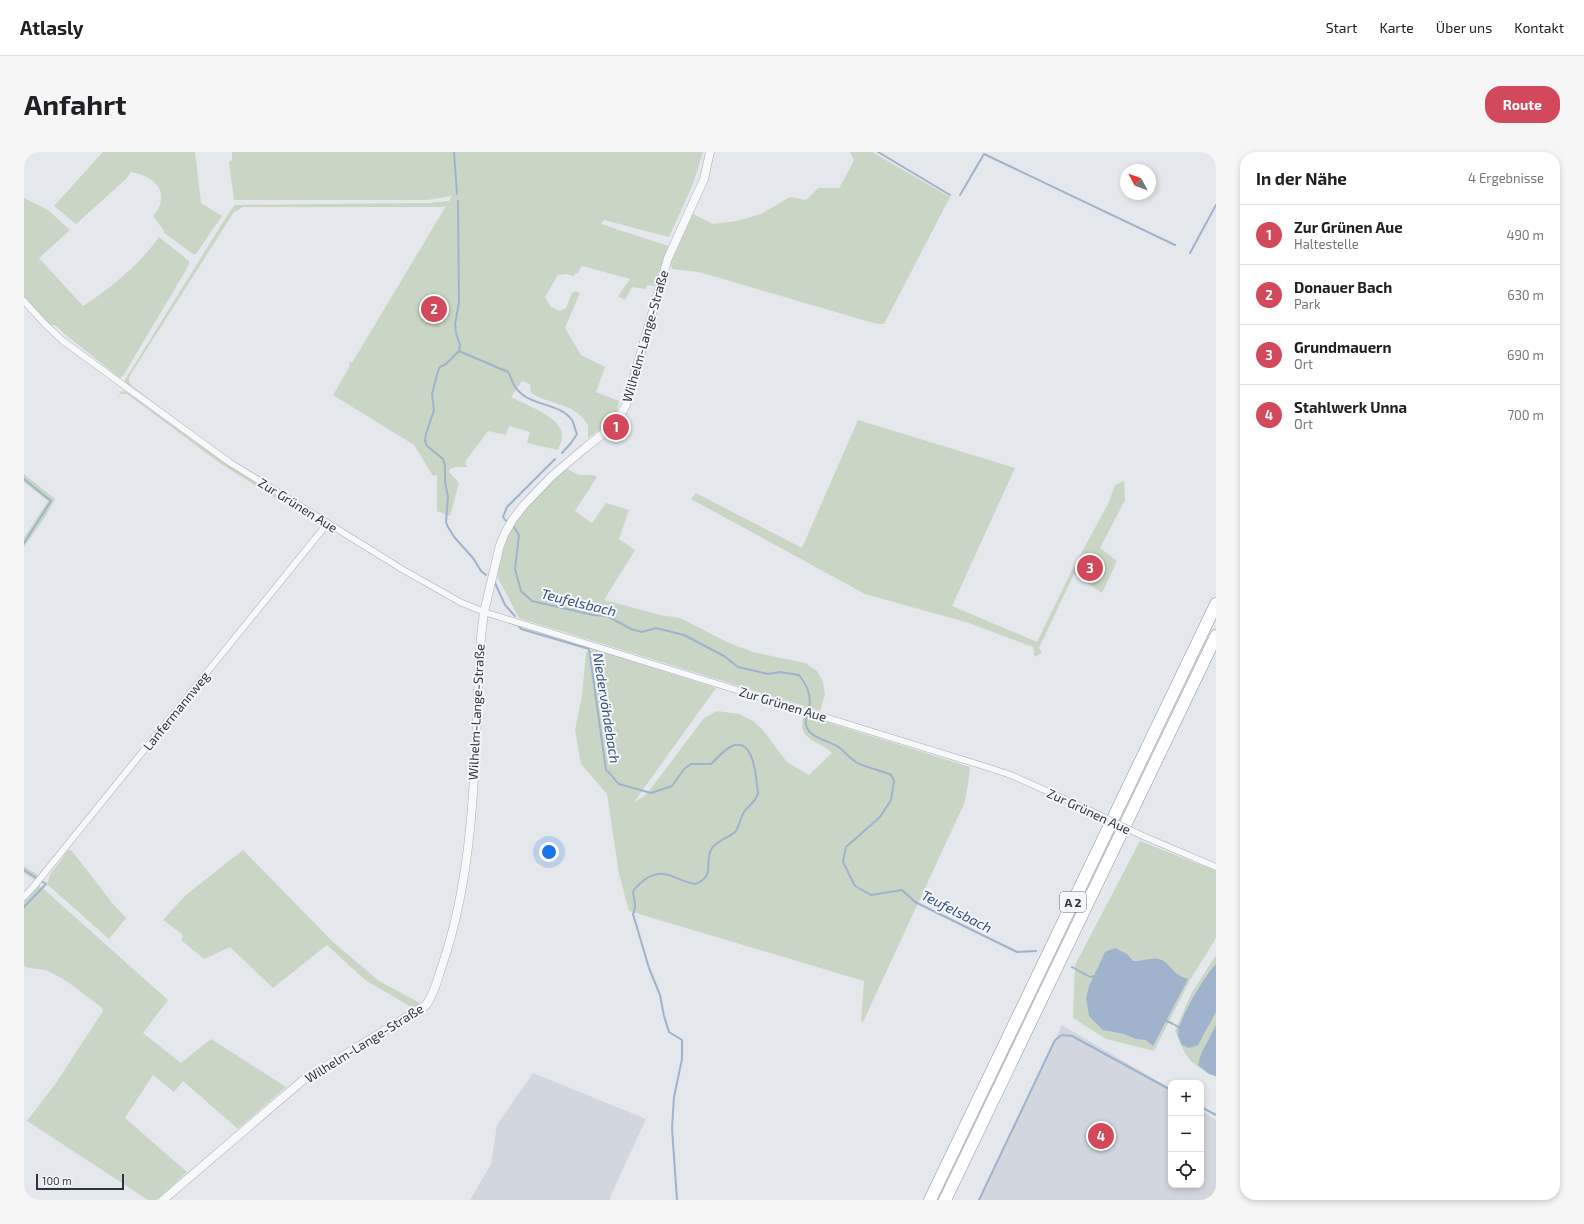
<!DOCTYPE html>
<html lang="de">
<meta charset="utf-8">
<style>
:root{--surface:#fff;--page:#f6f6f6;--text:#202124;--muted:#757577;--line:#e0e0e0;--accent:#d1495b}
body{margin:0;font-family:"Exo 2",sans-serif;background:var(--page);color:var(--text)}
.controls{position:absolute;right:12px;bottom:12px;display:grid;overflow:hidden;border-radius:8px;box-shadow:0 2px 6px #0003}
.controls button{width:36px;height:36px;display:grid;place-items:center;padding:0;border:0;border-bottom:1px solid var(--line);background:var(--surface);color:var(--text);font:20px sans-serif}
.compass{position:absolute;left:1096px;top:12px;width:36px;height:36px;border-radius:50%;background:var(--surface);box-shadow:0 2px 6px #0003;rotate:311deg}
.scale{position:absolute;left:12px;bottom:10px;width:88px;box-sizing:border-box;padding-left:4px;border:2px solid #2b3445;border-top:0;font-size:11px;line-height:14px;white-space:nowrap;color:#2b3445;-webkit-text-stroke:3px #f4f6f9;paint-order:stroke}
.you{position:absolute;left:525px;top:700px;width:14px;height:14px;margin:-10px;border:3px solid #fff;border-radius:50%;background:#1a73e8;box-shadow:0 0 0 6px #1a73e833}
.badge{display:grid;place-items:center;width:26px;height:26px;border-radius:50%;background:var(--accent);color:#fff;font-size:13px;font-weight:700}
.pin{position:absolute;translate:-50% -50%;border:2px solid #fff;box-shadow:0 1px 4px #0006}
.list{margin:0;padding:0;list-style:none}
h2{display:flex;justify-content:space-between;align-items:center;height:52px;margin:0;padding:0 16px;font-size:17px}
h2 small{font-size:13px;font-weight:400;color:var(--muted)}
.list li{display:grid;grid-template-columns:26px 1fr auto;gap:12px;align-items:center;box-sizing:border-box;height:60px;padding:0 16px;border-top:1px solid var(--line)}
.list b{display:block;font-size:15px;white-space:nowrap}
.list p{margin:0;font-size:13px;white-space:nowrap;color:var(--muted)}
.list em{font-size:13px;font-style:normal;color:var(--muted)}
.icon{flex:none;width:22px;height:22px;fill:none;stroke:currentColor;stroke-width:2;stroke-linecap:round;stroke-linejoin:round}
.map{position:relative;flex:none;width:1192px;height:1048px;overflow:hidden;border-radius:16px}
header{display:flex;align-items:center;gap:24px;box-sizing:border-box;height:56px;padding:0 20px;background:var(--surface);border-bottom:1px solid var(--line)}
header strong{font-size:19px}
nav{display:flex;gap:22px;margin-inline-start:auto;font-size:14px}
.intro{display:flex;align-items:center;justify-content:space-between;box-sizing:border-box;height:96px;padding:0 24px}
h1{margin:0;font-size:28px}
.button{padding:10px 18px;border-radius:16px;background:var(--accent);color:#fff;font-size:14px;font-weight:700}
main{display:flex;gap:24px;padding:0 24px}
aside{flex:1;background:var(--surface);border-radius:16px;box-shadow:0 2px 6px #0003}
.map>svg:first-child{display:block}
</style>
<header>
<strong>Atlasly</strong>
<nav><a>Start</a><a>Karte</a><a>Über uns</a><a>Kontakt</a></nav>
</header>
<div class="intro"><h1>Anfahrt</h1><a class="button">Route</a></div>
<main>
<div class="map">
<svg width="1192" height="1048" viewBox="0 0 1192 1048">
<rect width="100%" height="100%" fill="#e4e7ec"/>
<!-- built -->
<path fill="#d2d6de" d="M1038 873 1147 937V1033H1177V958L1192 968V1048H955Z
M509 921 622 967 587 1043 586 1048H446L467 1012 473 973Z"/>
<!-- green -->
<path fill="#c9d6c5" d="M79 0H171L177 51 198 64 172 102H169L139 80 140 79 129 64C148 41 132 25 107 20L102 27 52 72 30 54Z
M208 0H679L669 32 645 85 580 68 577 72 644 94 630 134 623 133 622 137 608 135 601 148 594 144 606 127 558 114 553 122 551 121 550 124 543 122 534 123 521 145 527 155 536 159 542 156 548 141 552 139 556 141 541 176 557 203 581 215 572 240 595 249 592 262 582 273 564 286V273C552 251 526 253 507 241L506 232 498 229 487 245C502 253 541 266 538 286 538 290 535 294 534 298L503 291 506 280 485 274 482 283 464 279 441 310 443 315H431L426 317 425 320 435 331 426 364 413 359V323L409 324 390 293 309 243 326 214 325 210 328 211 422 54 417 55H219L210 60 105 225V229L107 233 180 289 216 314 333 385 332 387 200 306 104 235 101 231V228L204 62 211 53 404 51 425 49 428 44 403 48H210L205 10 208 8Z
M826 0H848L926 45 860 172H853L675 120 648 117 647 111 669 62 689 72 713 69 737 62 766 45 782 48 794 36H815L830 9Z
M0 46 24 58 46 78 15 106 59 154C88 135 115 113 135 85L165 109V113L99 224 96 226 43 184 31 173H25L0 145Z
M100 239 103 240 198 309 297 370 299 374 296 380 258 427 16 724H14L11 728 0 721V714L14 723 256 426 259 424 295 379 297 374 197 312 103 242H97L94 245 97 240Z
M834 268 991 316 928 454 1013 490 1047 420 1084 352 1091 333 1100 329 1101 348 1076 396 1093 409 1078 441 1050 422 1015 496 1018 501 1010 505V500L1009 495 945 471 841 442 667 347 672 341 778 396Z
M541 316 555 323H569L573 325 551 359 568 371 582 351 605 358 595 387 611 398 580 448 637 463 656 466 703 490 729 500 781 511 793 519 799 530 801 543 796 559 495 466 473 424C477 409 480 393 486 379 497 354 522 335 541 316Z
M0 322 31 347 21 365 0 395V386L24 349 0 330Z
M569 497 692 536 610 650 622 643 680 566 693 559 715 562 729 569 738 577 763 610 785 623 808 601C795 588 771 588 780 563L946 615 944 633 940 652 839 870 837 869 840 829 605 759 595 722 583 642 557 612 551 578 558 544 562 500Z
M1116 689 1192 719V786L1166 828 1130 899 1082 887 1049 866 1051 813Z
M44 698 48 699 89 752 102 766 85 787 23 732 26 723Z
M219 698 308 789 355 829 396 851 389 856 341 828 303 793 249 836 206 795 180 807 157 788 159 784 158 782 139 768 162 743Z
M15 733 144 848 119 881 157 911 187 887 262 935 214 977 159 929 150 940 129 923 101 966 163 1020 132 1048H124L3 969 32 931 79 859 78 856C61 843 44 828 24 819 16 816 7 818 0 814V748Z
M1192 803V925C1164 910 1163 908 1151 879L1167 842Z"/>
<!-- water -->
<path fill="#9fb4cc" d="M1091 796 1103 802 1109 809C1118 810 1126 805 1135 807 1142 809 1145 814 1150 819 1153 823 1159 825 1164 827L1129 894 1122 888 1112 887 1100 882 1079 878 1065 864 1062 846 1065 834 1081 800Z
M1192 812V860L1174 893 1165 896 1158 893C1156 889 1154 885 1154 881 1155 866 1182 822 1192 812Z
M1192 873V924L1185 922 1174 913 1177 902Z"/>
<g fill="none" stroke-linecap="round" stroke-linejoin="round">
<!-- stream -->
<path stroke="#9fb4cc" stroke-width="2" d="M430 0 433 42
M854 0 926 43
M936 43 960 2 1151 93
M434 49 435 151 431 172 432 181 436 193 435 199 422 212 416 215 414 219 408 242 410 258 402 282 401 289 403 294 419 307 421 314V330L424 345 422 370 424 375 431 386 449 406 457 419 462 423
M1166 101 1192 53
M435 199 484 220C490 229 487 234 499 243 513 254 536 252 548 268 550 271 551 278 553 282L547 291 538 301
M0 327 27 349 0 391
M482 369 479 365 483 355 531 307
M490 375 495 383 491 417 497 439 508 449 569 463 583 464 607 477 618 480 632 476 660 483 700 504 714 515 744 522 756 520 775 523C783 533 788 544 785 556
M471 431 481 453 491 464
M494 473 497 477 565 497 582 618C588 622 590 628 595 632L627 641 648 634 660 617 667 612H687C694 606 699 598 708 594 731 585 732 628 734 641 732 650 725 653 720 660 716 666 716 674 711 680 704 686 693 689 688 696 679 710 693 724 671 732 651 729 640 713 620 728 616 732 611 735 609 740 610 748 613 754 609 762L625 816 636 843 640 864 645 880 658 888V907L650 945 648 976 653 1048
M783 562C776 584 798 586 813 594 820 598 825 606 832 610 841 616 857 618 867 623L870 629 867 648 856 665 822 695 819 710 831 734 847 743 878 738 891 750 993 800 1012 799
M0 718 22 732 0 755
M1048 815 1066 825 1072 824
M1141 868 1149 872
M1151 873 1156 876
M1177 955 1192 963
M955 1048 1031 888 1038 883 1048 884 1147 938"/>
<defs>
<path id="minor" d="M0 149 21 172 39 189 205 310 381 419 438 451 463 461 953 612 987 623 1067 659
M1119 684 1192 715
M0 745 10 734 303 372"/>
<path id="tertiary" d="M139 1048 278 929 402 853C411 841 414 825 419 811 454 707 450 593 457 485L460 460 476 393 481 381 489 367 500 353 529 323 561 296 585 277 594 267 602 253 644 106 680 27 686 0"/>
<path id="motorway" d="M906 1048 1192 452
M921 1048 1192 484"/>
</defs>
<!-- minor casing -->
<use href="#minor" stroke="#a9aeb7" stroke-width="7"/>
<!-- tertiary casing -->
<use href="#tertiary" stroke="#a9aeb7" stroke-width="9"/>
<!-- motorway casing -->
<use href="#motorway" stroke="#8b94a3" stroke-width="13"/>
<!-- minor -->
<use href="#minor" stroke="#f7f8fa" stroke-width="6"/>
<!-- tertiary -->
<use href="#tertiary" stroke="#f7f8fa" stroke-width="8"/>
<!-- motorway -->
<use href="#motorway" stroke="#fff" stroke-width="12"/>
<defs>
<path id="minor-bridge" d="M1067 659 1119 684"/>
</defs>
<!-- minor-bridge casing -->
<use href="#minor-bridge" stroke="#a9aeb7" stroke-width="7" stroke-linecap="butt"/>
<!-- minor-bridge -->
<use href="#minor-bridge" stroke="#f7f8fa" stroke-width="6"/>
</g>
<g text-anchor="middle" dominant-baseline="central" stroke-width="4" stroke-linejoin="round" paint-order="stroke">
<!-- shield labels -->
<rect fill="#f4f6f9" stroke="#676e7b" stroke-width="1" x="1036" y="740" width="26" height="20" rx="3"/>
<g font-size="12" font-weight="bold" fill="#2b3445">
<text x="1049" y="750">A 2</text>
</g>
<!-- street labels -->
<g font-size="13" fill="#2b3445" stroke="#f4f6f9">
<text transform="translate(621 184) rotate(-74)">Wilhelm-Lange-Straße</text>
<text transform="translate(274 353) rotate(32)">Zur Grünen Aue</text>
<text transform="translate(759 552) rotate(17)">Zur Grünen Aue</text>
<text transform="translate(152 559) rotate(-51)">Lanfermannweg</text>
<text transform="translate(452 560) rotate(-87)">Wilhelm-Lange-Straße</text>
<text transform="translate(1065 659) rotate(25)">Zur Grünen Aue</text>
<text transform="translate(340 891) rotate(-32)">Wilhelm-Lange-Straße</text>
</g>
<!-- water labels -->
<g font-size="14" font-style="italic" fill="#34527a" stroke="#f4f6f9">
<text transform="translate(555 450) rotate(14)">Teufelsbach</text>
<text transform="translate(583 556) rotate(81)">Niedervöhdebach</text>
<text transform="translate(933 759) rotate(27)">Teufelsbach</text>
</g>
</g>
</svg>
<div class="controls">
<button>+</button>
<button>−</button>
<button><svg class="icon" aria-label="locate" viewBox="0 0 24 24"><circle cx="12" cy="12" r="6"/><path d="M12 2v4M12 18v4M2 12h4M18 12h4"/></svg></button>
</div>
<svg class="compass" viewBox="-18 -18 36 36"><path d="M0-13l5 13h-10z" fill="#e53935"/><path d="M0 13l5-13h-10z" fill="#757577"/></svg>
<div class="scale">100 m</div>
<div class="you"></div>
<div class="pin badge" style="left:592px;top:275px">1</div>
<div class="pin badge" style="left:410px;top:157px">2</div>
<div class="pin badge" style="left:1066px;top:416px">3</div>
<div class="pin badge" style="left:1077px;top:984px">4</div>
</div>
<aside>
<h2>In der Nähe<small>4 Ergebnisse</small></h2>
<ul class="list">
<li><span class="badge">1</span><div><b>Zur Grünen Aue</b><p>Haltestelle</p></div><em>490 m</em></li>
<li><span class="badge">2</span><div><b>Donauer Bach</b><p>Park</p></div><em>630 m</em></li>
<li><span class="badge">3</span><div><b>Grundmauern</b><p>Ort</p></div><em>690 m</em></li>
<li><span class="badge">4</span><div><b>Stahlwerk Unna</b><p>Ort</p></div><em>700 m</em></li>
</ul>
</aside>
</main>
